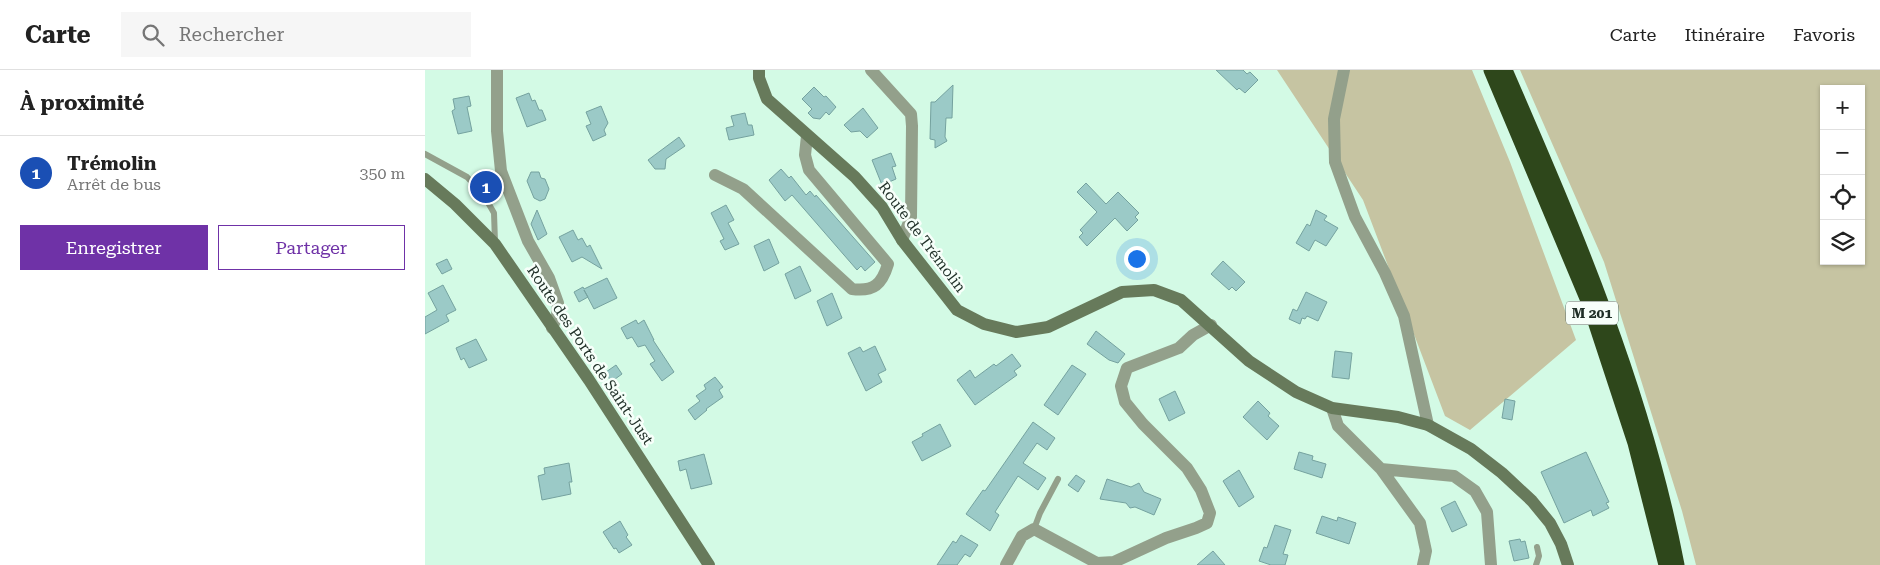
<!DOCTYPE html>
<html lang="fr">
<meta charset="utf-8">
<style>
:root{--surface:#fff;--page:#f6f6f6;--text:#222;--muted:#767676;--line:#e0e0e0;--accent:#6f32a7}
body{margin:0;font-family:"Roboto Serif",serif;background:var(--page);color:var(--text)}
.controls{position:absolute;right:15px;top:15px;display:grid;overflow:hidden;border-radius:0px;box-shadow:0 1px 4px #0004}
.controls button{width:45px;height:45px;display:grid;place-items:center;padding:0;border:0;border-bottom:1px solid var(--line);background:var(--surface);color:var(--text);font:25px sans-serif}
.you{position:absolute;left:711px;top:188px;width:18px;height:18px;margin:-12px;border:4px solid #fff;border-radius:50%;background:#1a73e8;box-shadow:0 0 0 8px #1a73e833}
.badge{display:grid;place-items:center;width:32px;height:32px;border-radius:50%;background:var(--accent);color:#fff;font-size:16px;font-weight:700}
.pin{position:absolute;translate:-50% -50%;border:2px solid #fff;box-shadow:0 1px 5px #0006}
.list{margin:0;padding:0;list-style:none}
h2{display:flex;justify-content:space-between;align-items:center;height:65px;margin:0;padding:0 20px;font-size:21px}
h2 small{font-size:16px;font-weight:400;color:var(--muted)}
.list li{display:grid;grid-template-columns:32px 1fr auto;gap:15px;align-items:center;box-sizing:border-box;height:75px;padding:0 20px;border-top:1px solid var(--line)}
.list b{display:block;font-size:19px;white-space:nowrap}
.list p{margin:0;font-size:16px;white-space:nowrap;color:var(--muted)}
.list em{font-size:16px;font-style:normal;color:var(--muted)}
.actions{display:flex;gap:10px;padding:15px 20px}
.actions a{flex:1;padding:11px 0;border:1px solid var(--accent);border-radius:0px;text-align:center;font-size:18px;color:var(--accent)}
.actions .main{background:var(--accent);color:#fff}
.icon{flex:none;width:28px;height:28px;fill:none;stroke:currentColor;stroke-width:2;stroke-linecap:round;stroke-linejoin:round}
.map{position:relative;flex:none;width:1455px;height:495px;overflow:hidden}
header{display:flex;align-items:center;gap:30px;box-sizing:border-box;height:70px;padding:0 25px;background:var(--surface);border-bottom:1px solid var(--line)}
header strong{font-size:24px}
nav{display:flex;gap:28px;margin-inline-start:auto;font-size:18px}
.search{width:350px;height:45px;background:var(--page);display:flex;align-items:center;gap:12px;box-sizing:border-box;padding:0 18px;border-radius:0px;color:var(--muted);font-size:19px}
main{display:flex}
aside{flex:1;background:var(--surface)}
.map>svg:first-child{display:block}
</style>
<header>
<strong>Carte</strong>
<div class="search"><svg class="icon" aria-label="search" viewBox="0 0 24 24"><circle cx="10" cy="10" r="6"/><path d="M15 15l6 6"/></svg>Rechercher</div>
<nav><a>Carte</a><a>Itinéraire</a><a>Favoris</a></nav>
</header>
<main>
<aside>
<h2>À proximité<small></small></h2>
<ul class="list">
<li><span class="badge" style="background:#1a4fb4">1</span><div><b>Trémolin</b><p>Arrêt de bus</p></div><em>350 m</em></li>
</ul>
<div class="actions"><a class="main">Enregistrer</a><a>Partager</a></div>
</aside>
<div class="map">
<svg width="1455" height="495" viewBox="0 0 1455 495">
<rect width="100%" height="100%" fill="#d3fae5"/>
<!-- green -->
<path fill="#c6c4a2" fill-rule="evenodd" d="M852 0H1047L1085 92 1151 270 1045 360 1020 346 938 130Z
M1095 0H1455V495H1271L1257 441 1179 192ZM1399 19H1436V191H1399Z"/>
<!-- building -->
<path fill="#9bcac7" stroke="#75a29f" d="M791 0H818L822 4 825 2 833 10 820 23 814 18 812 20Z
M528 15 527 48H521L520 67 522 71 510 78V70L505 69 506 32H510Z
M389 17 399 27 401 26 411 37 404 45 401 42 395 49 388 48 383 43 387 39 377 29Z
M104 23 107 31 110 30 114 40H117L121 50 102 57 91 28Z
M44 26 46 36 42 37 47 61 33 64 27 41 30 39 28 29Z
M176 36 183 53 179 60 181 65 168 71 161 56 166 54 161 42Z
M438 38 453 58 442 68 435 61 426 62 419 55Z
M320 43 323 55H327L329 65 304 70 301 58 309 56 306 46Z
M254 67 260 76 241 89 240 99H230L223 90Z
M466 83 471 96 467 97 471 109 457 115 447 90Z
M356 99 364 108 366 106 381 125 385 121 390 127 391 125 450 192 440 201 436 196 432 200 367 125 360 131 344 110Z
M106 102H114L116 108 120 109 124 119 120 129 115 131 109 128 102 111Z
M661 113 681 134 693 122 714 143 710 147 713 150 702 161 690 148 662 176 654 167 658 163 655 160 672 142 652 122Z
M301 135 309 150 303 153 314 174 300 180 295 171 299 169 286 143Z
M112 140 122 164 113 170 106 154Z
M891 140 902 146 899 150 913 158 901 176 890 170 884 181 871 173 882 154 885 156Z
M148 160 153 170 157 168 162 177 165 175 177 199 157 187 147 192 134 167Z
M344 169 354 193 339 201 329 176Z
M22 189 27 199 17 204 11 194Z
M798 191 820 212 811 221 807 217 804 220 786 204Z
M375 196 386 221 370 229 360 204Z
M182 208 192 228 169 239 159 220 163 227 154 232 149 222 158 217 159 219Z
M18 215 31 240 21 245 24 251 0 264V247L12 240 3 223Z
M881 222 902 232 893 251 882 246 880 249 877 248 875 254 864 249 868 239 872 241Z
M407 223 417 248 402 256 392 231Z
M211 250 213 254 219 250 229 270H228L249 302 237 311 225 294 230 291 220 275 213 277 207 267 202 269 196 258Z
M671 261 700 284 693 293 684 290 662 274Z
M51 269 62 290 44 298 39 288 36 290 31 278Z
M450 276 461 300 453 304 457 312 441 321 423 283 435 277 438 282Z
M910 281 927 283 924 309 907 307Z
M587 284 596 296 589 301 592 305 550 335 532 310 545 300 550 308 569 294 571 296Z
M191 295 197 304 186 312 181 302Z
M647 295 661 304 633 345 619 335Z
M290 307 298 317 294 320 298 327 281 339 282 340 270 350 263 340 275 331 271 326 281 319 279 315Z
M750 321 760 343 744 351 734 329Z
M1080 329 1090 331 1087 350 1077 348Z
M833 331 845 343 843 346 854 356 842 370 818 347Z
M608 352 630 368 622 380 612 373 598 393 621 408 613 420 593 406 570 442 574 445 565 461 541 444 558 420 560 421Z
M515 354 526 376 497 391 487 372 498 366 497 364Z
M874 382 888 386 887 390 901 394 897 408 869 399Z
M1161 382 1184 432 1181 433 1184 438 1168 446 1166 440 1139 453 1116 402Z
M279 384 287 414 266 419 261 399 255 401 253 391Z
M144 393 147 412H144L146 424 117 430 113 406 120 404 119 398Z
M814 400 829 427 814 437 798 411Z
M651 405 660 411 653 422 643 415Z
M682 409 706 417 714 413 719 422 736 429 729 445 710 437 705 438 701 433 675 429Z
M1030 431 1042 455 1027 462 1016 438Z
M897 446 912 451 913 447 931 453 924 474 891 463Z
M195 451 203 465 201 467 207 475 194 483 191 478 189 479 178 462Z
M850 455 866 460 858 484 863 485 860 495H846L834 491 839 477 842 478Z
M536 465 553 475 545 487 540 484 532 495H512L528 471 531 473Z
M1095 469 1096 472 1100 471 1104 488 1089 491 1084 471Z
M788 481 800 495H772Z"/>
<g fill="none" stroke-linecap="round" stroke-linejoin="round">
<!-- lane -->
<path stroke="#93a08b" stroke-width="6" d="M0 84 42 107 58 124 69 143 70 172
M609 459 615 443 633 409
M1111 495 1114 486 1112 477"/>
<!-- street -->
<path stroke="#93a08b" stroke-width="12" d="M72 0V61L76 101 103 171 124 208 133 233 132 246 127 258
M446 0 486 44 487 56 486 147 477 170
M919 0 909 49 910 92 930 147 960 203 979 246 1003 355
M290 105 318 119 427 219C449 222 457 214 463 194L384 100 380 85 382 66
M907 338 913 356 956 399 995 453 1001 481 998 495
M956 399 1029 406 1050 421 1062 442 1066 495
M581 495 597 466 609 459 672 493 689 492 741 468 771 458 782 453 785 443 776 420 762 398 718 354 700 332 696 316 702 298 754 278 768 265 786 255"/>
<!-- secondary -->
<path stroke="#677a5b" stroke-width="12" d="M334 0V8L342 29 430 107 457 137 477 170 532 240 559 254 591 262 623 257 697 222 729 220 756 230 824 291 871 322 907 338 973 347 1003 355 1046 379 1077 403 1107 431 1125 453 1136 474 1143 495
M0 109 30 134 70 174 164 310 284 495"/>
<!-- highway -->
<path stroke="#2e471b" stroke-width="15" d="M1066 0 1164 233 1210 373 1241 495
M1080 0C1150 161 1219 322 1252 495"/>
</g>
<g text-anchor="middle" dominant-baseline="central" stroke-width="5" stroke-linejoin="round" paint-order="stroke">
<!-- shield labels -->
<rect fill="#f7fffa" stroke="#606d66" stroke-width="1" x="1141" y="231.5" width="52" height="23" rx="4"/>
<g font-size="14" font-weight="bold" fill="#1f2f27">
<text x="1167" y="243">M 201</text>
</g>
<!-- street labels -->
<g font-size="15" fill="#1f2f27" stroke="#f7fffa">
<text transform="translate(497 167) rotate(53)">Route de Trémolin</text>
<text transform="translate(165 285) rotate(56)">Route des Ports de Saint-Just</text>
</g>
</g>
</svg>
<div class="controls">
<button>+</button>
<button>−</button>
<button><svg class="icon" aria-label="locate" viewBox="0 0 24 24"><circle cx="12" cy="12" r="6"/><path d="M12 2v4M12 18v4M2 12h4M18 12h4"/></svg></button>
<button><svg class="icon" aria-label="layers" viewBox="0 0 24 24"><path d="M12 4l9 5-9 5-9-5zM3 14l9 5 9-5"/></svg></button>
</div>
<div class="you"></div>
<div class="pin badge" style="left:61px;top:117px;background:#1a4fb4">1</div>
</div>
</main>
